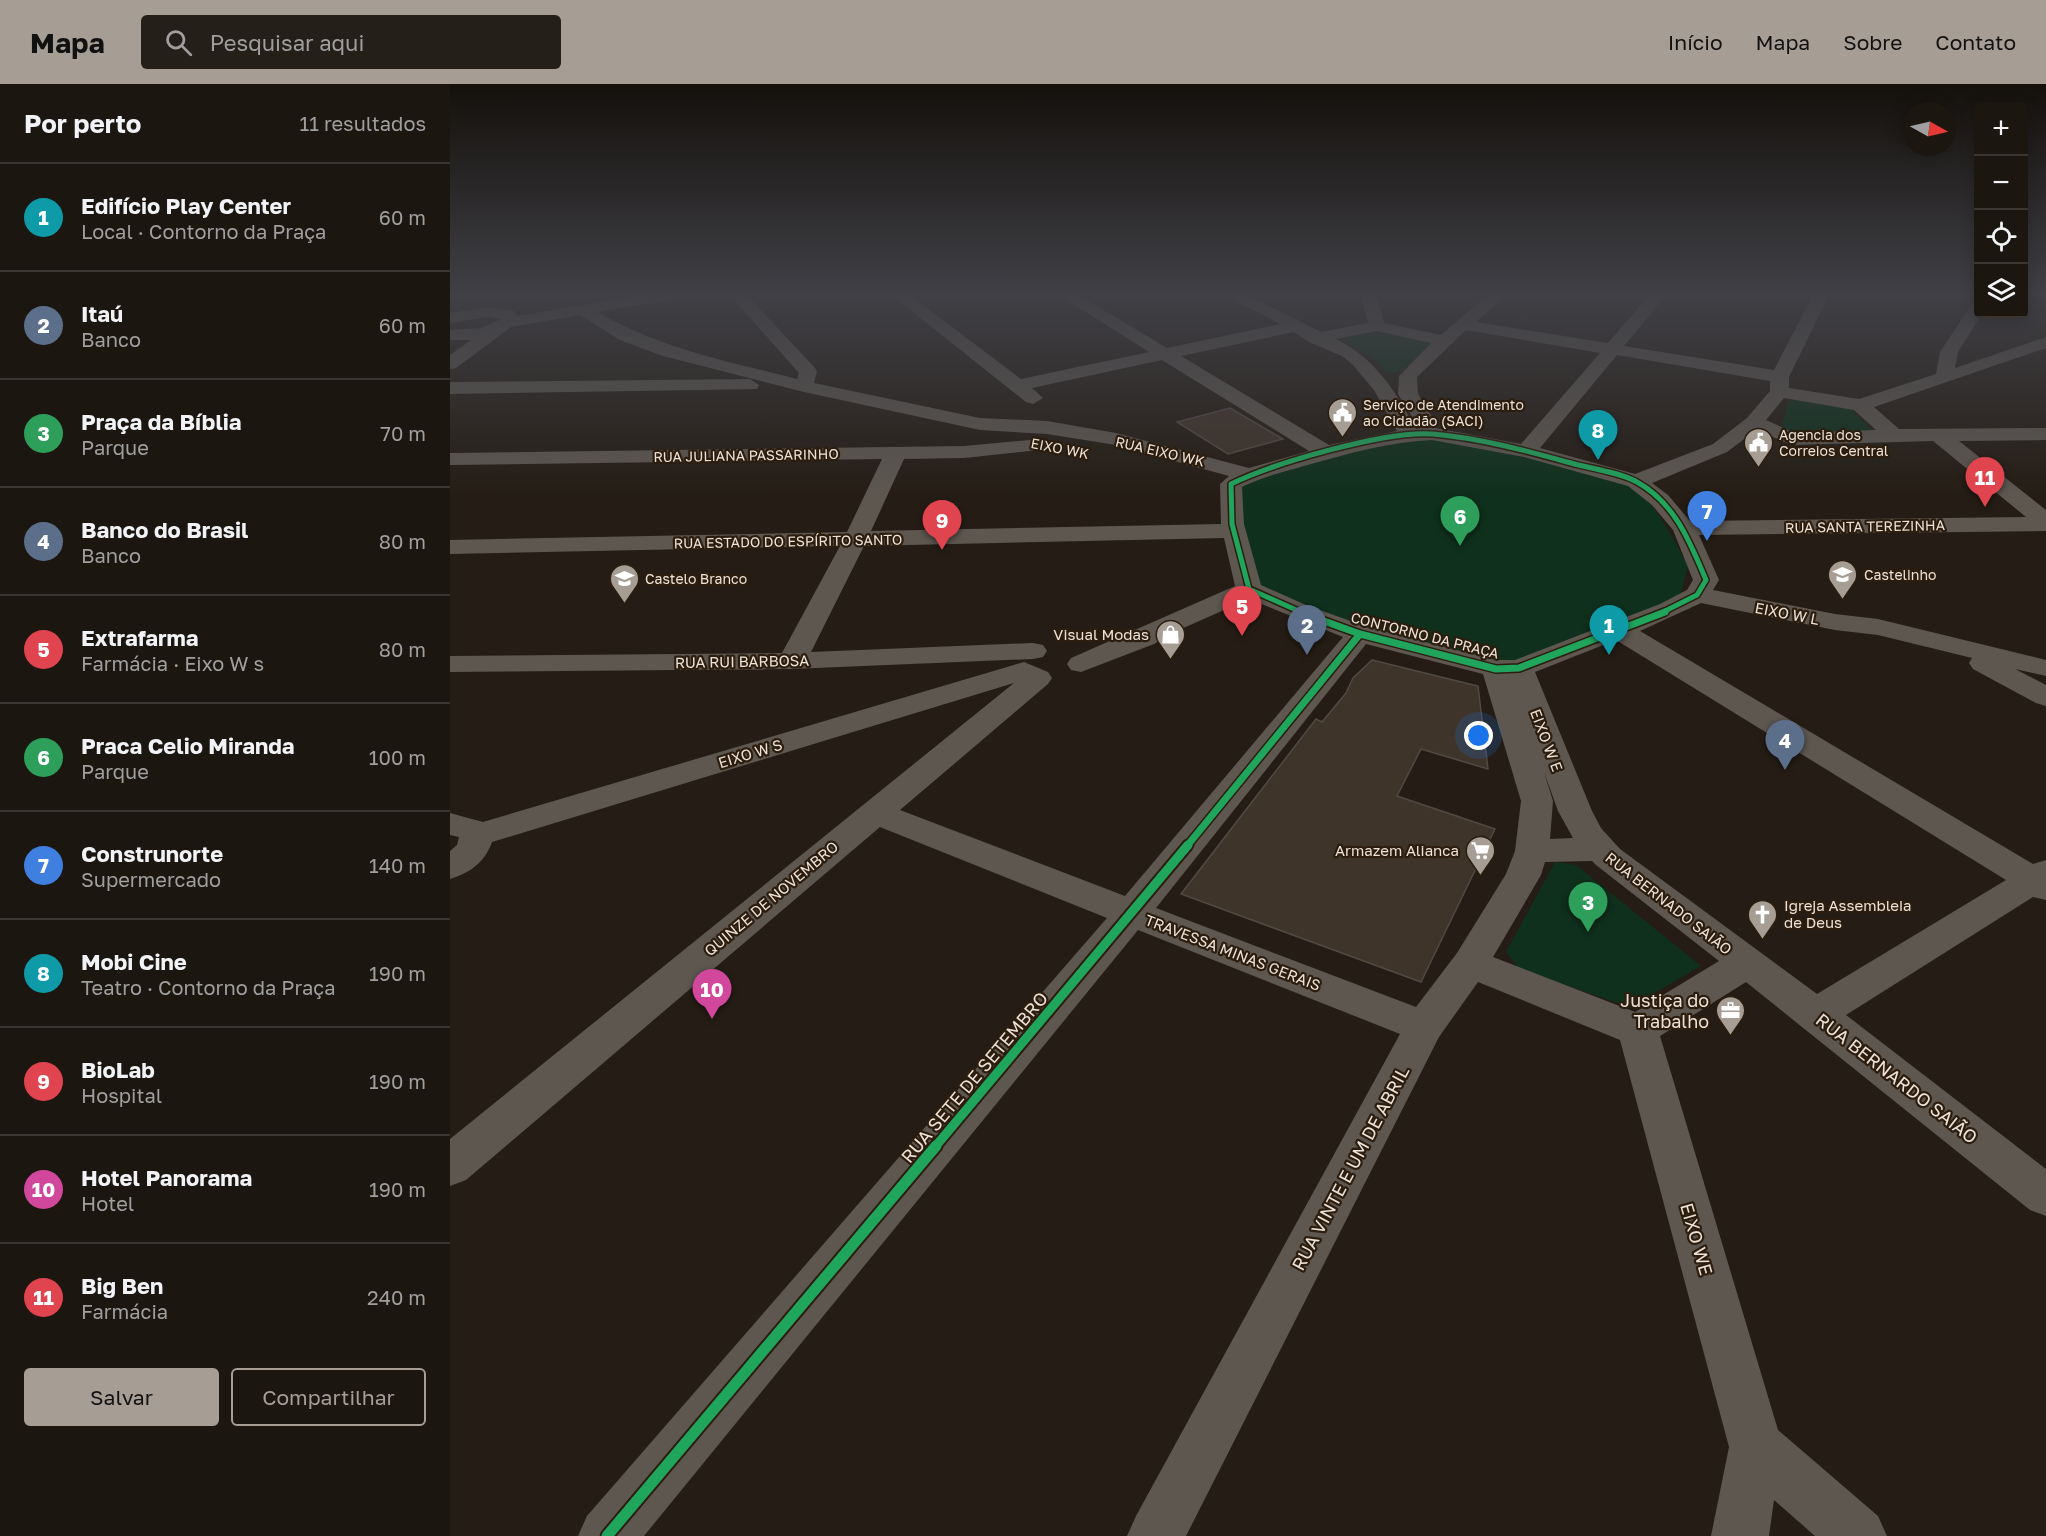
<!DOCTYPE html>
<html lang="pt">
<meta charset="utf-8">
<style>
:root{--surface:#1c1610;--page:#251f19;--text:#f1f3f6;--muted:#a09f9f;--line:#3a3530;--accent:#a69d94}
body{margin:0;font-family:"Golos Text",sans-serif;background:var(--page);color:var(--text)}
.controls{position:absolute;right:18px;top:18px;display:grid;overflow:hidden;border-radius:6px;box-shadow:0 3px 15px #0003}
.controls button{width:54px;height:54px;display:grid;place-items:center;padding:0;border:0;border-bottom:2px solid var(--line);background:var(--surface);color:var(--text);font:30px sans-serif}
.compass{position:absolute;left:1452px;top:18px;width:54px;height:54px;border-radius:50%;background:var(--surface);box-shadow:0 3px 15px #0003;rotate:98deg}
.you{position:absolute;left:1029px;top:652px;width:21px;height:21px;margin:-15px;border:4px solid #fff;border-radius:50%;background:#1a73e8;box-shadow:0 0 0 9px #1a73e833}
.badge{display:grid;place-items:center;width:39px;height:39px;border-radius:50%;background:var(--accent);color:#fff;font-size:20px;font-weight:700}
.pin{position:absolute;translate:-50% -50px;filter:drop-shadow(0 2px 3px #0008)}
.pin::after{content:'';position:absolute;top:32px;width:21px;height:18px;background:inherit;clip-path:polygon(0 0,100% 0,50% 100%)}
.list{margin:0;padding:0;list-style:none}
h2{display:flex;justify-content:space-between;align-items:center;height:78px;margin:0;padding:0 24px;font-size:26px}
h2 small{font-size:20px;font-weight:400;color:var(--muted)}
.list li{display:grid;grid-template-columns:39px 1fr auto;gap:18px;align-items:center;box-sizing:border-box;height:108px;padding:0 24px;border-top:2px solid var(--line)}
.list b{display:block;font-size:22px;white-space:nowrap}
.list p{margin:0;font-size:20px;white-space:nowrap;color:var(--muted)}
.list em{font-size:20px;font-style:normal;color:var(--muted)}
.actions{display:flex;gap:12px;padding:18px 24px}
.actions a{flex:1;padding:14px 0;border:2px solid var(--accent);border-radius:6px;text-align:center;font-size:21px;color:var(--accent)}
.actions .main{background:var(--accent);color:#111}
.icon{flex:none;width:33px;height:33px;fill:none;stroke:currentColor;stroke-width:2;stroke-linecap:round;stroke-linejoin:round}
.map{position:relative;flex:none;width:1596px;height:1452px;overflow:hidden}
header{display:flex;align-items:center;gap:36px;box-sizing:border-box;height:84px;padding:0 30px;background:var(--accent);color:#111}
header strong{font-size:28px}
nav{display:flex;gap:33px;margin-inline-start:auto;font-size:21px}
.search{width:420px;height:54px;background:var(--page);display:flex;align-items:center;gap:15px;box-sizing:border-box;padding:0 21px;border-radius:6px;color:var(--muted);font-size:22px}
main{display:flex}
aside{flex:1;background:var(--surface)}
.map>svg:first-child{display:block}
</style>
<header>
<strong>Mapa</strong>
<div class="search"><svg class="icon" aria-label="search" viewBox="0 0 24 24"><circle cx="10" cy="10" r="6"/><path d="M15 15l6 6"/></svg>Pesquisar aqui</div>
<nav><a>Início</a><a>Mapa</a><a>Sobre</a><a>Contato</a></nav>
</header>
<main>
<aside>
<h2>Por perto<small>11 resultados</small></h2>
<ul class="list">
<li><span class="badge" style="background:#0f9aa8">1</span><div><b>Edifício Play Center</b><p>Local · Contorno da Praça</p></div><em>60 m</em></li>
<li><span class="badge" style="background:#5c6f8a">2</span><div><b>Itaú</b><p>Banco</p></div><em>60 m</em></li>
<li><span class="badge" style="background:#2e9e5b">3</span><div><b>Praça da Bíblia</b><p>Parque</p></div><em>70 m</em></li>
<li><span class="badge" style="background:#5c6f8a">4</span><div><b>Banco do Brasil</b><p>Banco</p></div><em>80 m</em></li>
<li><span class="badge" style="background:#e0444e">5</span><div><b>Extrafarma</b><p>Farmácia · Eixo W s</p></div><em>80 m</em></li>
<li><span class="badge" style="background:#2e9e5b">6</span><div><b>Praca Celio Miranda</b><p>Parque</p></div><em>100 m</em></li>
<li><span class="badge" style="background:#3f7fe0">7</span><div><b>Construnorte</b><p>Supermercado</p></div><em>140 m</em></li>
<li><span class="badge" style="background:#0f9aa8">8</span><div><b>Mobi Cine</b><p>Teatro · Contorno da Praça</p></div><em>190 m</em></li>
<li><span class="badge" style="background:#e0444e">9</span><div><b>BioLab</b><p>Hospital</p></div><em>190 m</em></li>
<li><span class="badge" style="background:#d1479c">10</span><div><b>Hotel Panorama</b><p>Hotel</p></div><em>190 m</em></li>
<li><span class="badge" style="background:#e0444e">11</span><div><b>Big Ben</b><p>Farmácia</p></div><em>240 m</em></li>
</ul>
<div class="actions"><a class="main">Salvar</a><a>Compartilhar</a></div>
</aside>
<div class="map">
<svg width="1596" height="1452" viewBox="0 0 1596 1452">
<rect width="100%" height="100%" fill="#251d15"/>
<!-- green -->
<path fill="#0f301c" d="M927 248 980 257 981 259 950 288 938 289 923 274 891 256 909 249Z
M1345 316 1401 325 1423 347 1349 349 1337 347 1332 341 1338 317Z
M982 352 1179 397C1206 421 1221 450 1238 482L1230 513 1053 583 911 549 801 504 787 396 836 381Z
M1105 778 1126 781 1251 882 1180 923 1070 886 1056 868Z"/>
<!-- building -->
<path fill="#3f3429" stroke="#514a43" stroke-width="1.5" d="M780 324 833 355 778 370 727 338Z
M922 576 1028 602 1038 685 971 665 947 712 1045 745 971 898 731 810 866 635 872 638 896 609 903 594Z"/>
<g fill="none" stroke-linecap="round" stroke-linejoin="round">
<!-- minor -->
<path fill="#5d5750" fill-rule="evenodd" d="M204 209H240L232 214 148 228C211 265 277 277 347 295L349 289 278 209H295L365 284 367 288 364 299 530 334 597 337 666 349 799 384 859 367 712 276 582 304 593 314 583 320 576 318 439 209H457L571 295 699 268 606 209H625L717 264 830 240 772 209H793L871 248 918 239 910 209H926L934 239 991 251 1040 209H1058L1026 238 1158 259 1201 209H1218L1174 262 1324 286 1364 209H1380L1339 293V304L1409 315 1486 290 1490 268 1522 220 1528 218V230H1532L1508 268 1505 284 1596 253V264L1424 323 1449 345 1596 344V356L1509 357 1596 426V447L1249 451 1269 496 1263 506 1385 530 1428 535 1596 576V592L1565 585 1596 601V622L1586 619 1523 585 1519 579 1522 574 1428 551 1385 546 1251 519 1190 547 1583 780 1596 776V816L1583 813 1396 931 1596 1085V1132L1580 1126 1296 898 1210 952 1328 1346 1428 1432 1437 1452H1365L1324 1416 1319 1452H1261L1279 1363 1170 956 1028 898 989 953 736 1452H677L686 1432 950 950 688 846 194 1452H128L137 1432 657 834 430 743 16 1096 0 1102V1055L564 599 42 758C35 778 20 789 0 795V767L7 761 9 753 0 751V729L33 738 574 578 598 588 602 594 598 600 450 726 675 812 893 553 799 515 722 549 704 560 631 588 621 586 617 580 621 574 785 502 774 454 414 462 361 568 583 559 593 561 597 567 593 573 583 575 342 585 0 588V572L332 569 390 462 0 470V456L397 448 432 375 0 381V369L514 362 591 355 598 357 601 361 598 365 514 374 454 375 421 447 771 440 770 400 779 392 666 361 597 350 530 346 354 308 213 272 170 256 130 231 61 243 6 284 0 285V271L21 256H0V246L32 244 51 235 38 233 0 239V229L38 223 64 227 67 232ZM1016 246 1150 269 1071 360 985 344 987 341 968 310 967 293ZM927 247 981 259 949 292 948 310 969 344 966 345C945 307 926 275 886 255ZM844 248 859 258 892 272 903 281 924 306 947 347 879 361 731 272ZM1167 271 1320 297V307L1297 334 1263 360 1185 390 1090 364ZM1334 314 1404 326 1426 346 1345 349 1316 336ZM1306 346 1342 361 1483 357 1576 433 1240 437 1218 411 1202 399 1277 368ZM982 356 1074 373 1178 402 1202 421 1223 446 1243 496 1237 506 1210 520 1065 576H1046L920 544 856 521 811 501 794 440 792 403C812 393 833 388 854 382 897 370 937 358 982 356ZM1166 556 1556 796 1367 910 1170 765 1151 744 1142 727 1085 588ZM916 560 1033 590 1071 717 1065 767 1056 790 1007 869 966 923 706 824ZM1094 688 1108 727 1123 754 1100 755 1103 717ZM1142 777 1146 781 1269 877 1185 928 1043 873 1091 791 1095 778Z
M300 295 309 301 307 305 0 310V298Z"/>
<defs>
<path id="cycleway-far3" d="M853 529 799 505 782 440 781 400C824 379 937 346 983 350 1028 354 1074 366 1117 378 1137 384 1170 388 1187 398 1225 419 1240 458 1256 496L1247 511 1211 529"/>
<path id="cycleway-far2" d="M849 528 910 550 1046 585 1069 584 1215 528
M737 762 910 550"/>
<path id="cycleway-far1" d="M485 1063 738 761"/>
<path id="cycleway" d="M157 1452 486 1062"/>
</defs>
<!-- cycleway-far3 casing -->
<use href="#cycleway-far3" stroke="#2c1d0e" stroke-width="8"/>
<!-- cycleway-far2 casing -->
<use href="#cycleway-far2" stroke="#2c1d0e" stroke-width="10"/>
<!-- cycleway-far1 casing -->
<use href="#cycleway-far1" stroke="#2c1d0e" stroke-width="13"/>
<!-- cycleway casing -->
<use href="#cycleway" stroke="#2c1d0e" stroke-width="15"/>
<!-- cycleway-far3 -->
<use href="#cycleway-far3" stroke="#20a55d" stroke-width="5"/>
<!-- cycleway-far2 -->
<use href="#cycleway-far2" stroke="#20a55d" stroke-width="7"/>
<!-- cycleway-far1 -->
<use href="#cycleway-far1" stroke="#20a55d" stroke-width="9"/>
<!-- cycleway -->
<use href="#cycleway" stroke="#20a55d" stroke-width="11"/>
</g>
<!-- sky -->
<linearGradient id="sky" x2="0" y2="1"><stop stop-color="#14100c"/><stop offset="0.51" stop-color="#404046"/><stop offset="1" stop-color="#404046" stop-opacity="0"/></linearGradient>
<rect width="1596" height="412" fill="url(#sky)"/>
<!-- icons -->
<defs>
<symbol id="civic-pin" viewBox="-11 -11 22 30"><path d="M0 17L-7.5 6A9.5 9.5 0 1 1 7.5 6Z" fill="#a69d94" stroke="#2c1d0e"/><path d="M-.6-6.5H3V-4.5H.6V-3L4-1V1h2V6H-6V1h2V-1L-.6-3ZM-1.2 2.5V6h2.4V2.5Z" fill="#fff"/></symbol>
<symbol id="school-pin" viewBox="-11 -11 22 30"><path d="M0 17L-7.5 6A9.5 9.5 0 1 1 7.5 6Z" fill="#a69d94" stroke="#2c1d0e"/><path d="M0-5L7-2L0 1L-7-2ZM-4 1L0 2.5L4 1V4Q0 6-4 4Z" fill="#fff"/></symbol>
<symbol id="shop-pin" viewBox="-11 -11 22 30"><path d="M0 17L-7.5 6A9.5 9.5 0 1 1 7.5 6Z" fill="#a69d94" stroke="#2c1d0e"/><path d="M-5-2.5h2.3a2.7 3.5 0 0 1 5.4 0H5L5.5 6h-11ZM-1.5-2.5h3a1.5 2.3 0 0 0-3 0Z" fill="#fff"/></symbol>
<symbol id="supermarket-pin" viewBox="-11 -11 22 30"><path d="M0 17L-7.5 6A9.5 9.5 0 1 1 7.5 6Z" fill="#a69d94" stroke="#2c1d0e"/><path d="M-6-5.5h2.5l.6 2H6L4.5 2H-2.5L-4.4-4H-6ZM-1.5 3.2a1.3 1.3 0 1 0 .1 0ZM3 3.2a1.3 1.3 0 1 0 .1 0Z" fill="#fff"/></symbol>
<symbol id="church-pin" viewBox="-11 -11 22 30"><path d="M0 17L-7.5 6A9.5 9.5 0 1 1 7.5 6Z" fill="#a69d94" stroke="#2c1d0e"/><path d="M-1.2-6h2.4v3.5h3.3v2.4h-3.3V6h-2.4V-.1h-3.3v-2.4h3.3Z" fill="#fff"/></symbol>
<symbol id="office-pin" viewBox="-11 -11 22 30"><path d="M0 17L-7.5 6A9.5 9.5 0 1 1 7.5 6Z" fill="#a69d94" stroke="#2c1d0e"/><path d="M-6-3h4V-5.5h4V-3h4V5H-6ZM-1-4.5V-3h2v-1.5ZM-6 0V1H6V0Z" fill="#fff"/></symbol>
</defs>
<g fill-rule="evenodd">
<use href="#civic-pin" x="876" y="312" width="33" height="45"/>
<use href="#civic-pin" x="1292" y="342" width="33" height="45"/>
<use href="#school-pin" x="1376" y="474" width="33" height="45"/>
<use href="#school-pin" x="158" y="478" width="33" height="45"/>
<use href="#shop-pin" x="704" y="534" width="33" height="45"/>
<use href="#supermarket-pin" x="1014" y="750" width="33" height="45"/>
<use href="#church-pin" x="1296" y="814" width="33" height="45"/>
<use href="#office-pin" x="1264" y="910" width="33" height="45"/>
</g>
<g text-anchor="middle" dominant-baseline="central" stroke-width="4.5" stroke-linejoin="round" paint-order="stroke">
<!-- far-poi labels -->
<g font-size="14" fill="#ece2d8" stroke="#2c1d0e" text-anchor="start">
<text x="913" y="320">Serviço de Atendimento<tspan x="913" dy="16">ao Cidadão (SACI)</tspan></text>
<text x="1329" y="350">Agencia dos<tspan x="1329" dy="16">Correios Central</tspan></text>
<text x="1414" y="490">Castelinho</text>
<text x="195" y="494">Castelo Branco</text>
</g>
<!-- far-street labels -->
<g font-size="14" fill="#ece2d8" stroke="#2c1d0e">
<text transform="translate(610 364) rotate(11)">EIXO WK</text>
<text transform="translate(710 367) rotate(13)">RUA EIXO WK</text>
<text transform="translate(296 371) rotate(-1)">RUA JULIANA PASSARINHO</text>
<text transform="translate(1415 442) rotate(-1)">RUA SANTA TEREZINHA</text>
<text transform="translate(338 457) rotate(-1)">RUA ESTADO DO ESPÍRITO SANTO</text>
<text transform="translate(975 551) rotate(14)">CONTORNO DA PRAÇA</text>
</g>
<!-- street labels -->
<g font-size="15" fill="#ece2d8" stroke="#2c1d0e">
<text transform="translate(1337 529) rotate(11)">EIXO W L</text>
<text transform="translate(292 577) rotate(-1)">RUA RUI BARBOSA</text>
<text transform="translate(1097 656) rotate(69)">EIXO W E</text>
<text transform="translate(300 669) rotate(-17)">EIXO W S</text>
<text transform="translate(321 814) rotate(-40)">QUINZE DE NOVEMBRO</text>
<text transform="translate(1219 819) rotate(38)">RUA BERNADO SAIÃO</text>
<text transform="translate(783 868) rotate(21)">TRAVESSA MINAS GERAIS</text>
</g>
<!-- poi labels -->
<g font-size="15" fill="#ece2d8" stroke="#2c1d0e" text-anchor="end">
<text x="699" y="550">Visual Modas</text>
<text x="1009" y="766">Armazem Alianca</text>
<text x="1334" y="821" text-anchor="start">Igreja Assembleia<tspan x="1334" dy="17">de Deus</tspan></text>
</g>
<!-- near-poi labels -->
<g font-size="18" fill="#ece2d8" stroke="#2c1d0e" text-anchor="end">
<text x="1259" y="916">Justiça do<tspan x="1259" dy="21">Trabalho</tspan></text>
</g>
<!-- near-street labels -->
<g font-size="18" fill="#ece2d8" stroke="#2c1d0e">
<text transform="translate(524 993) rotate(-50)">RUA SETE DE SETEMBRO</text>
<text transform="translate(1447 994) rotate(38)">RUA BERNARDO SAIÃO</text>
<text transform="translate(900 1084) rotate(-62)">RUA VINTE E UM DE ABRIL</text>
<text transform="translate(1247 1155) rotate(74)">EIXO WE</text>
</g>
</g>
</svg>
<div class="controls">
<button>+</button>
<button>−</button>
<button><svg class="icon" aria-label="locate" viewBox="0 0 24 24"><circle cx="12" cy="12" r="6"/><path d="M12 2v4M12 18v4M2 12h4M18 12h4"/></svg></button>
<button><svg class="icon" aria-label="layers" viewBox="0 0 24 24"><path d="M12 4l9 5-9 5-9-5zM3 14l9 5 9-5"/></svg></button>
</div>
<svg class="compass" viewBox="-18 -18 36 36"><path d="M0-13l5 13h-10z" fill="#e53935"/><path d="M0 13l5-13h-10z" fill="#a09f9f"/></svg>
<div class="you"></div>
<div class="pin badge" style="left:1159px;top:571px;background:#0f9aa8">1</div>
<div class="pin badge" style="left:857px;top:571px;background:#5c6f8a">2</div>
<div class="pin badge" style="left:1138px;top:848px;background:#2e9e5b">3</div>
<div class="pin badge" style="left:1335px;top:686px;background:#5c6f8a">4</div>
<div class="pin badge" style="left:792px;top:552px;background:#e0444e">5</div>
<div class="pin badge" style="left:1010px;top:462px;background:#2e9e5b">6</div>
<div class="pin badge" style="left:1257px;top:457px;background:#3f7fe0">7</div>
<div class="pin badge" style="left:1148px;top:376px;background:#0f9aa8">8</div>
<div class="pin badge" style="left:492px;top:466px;background:#e0444e">9</div>
<div class="pin badge" style="left:262px;top:935px;background:#d1479c">10</div>
<div class="pin badge" style="left:1535px;top:423px;background:#e0444e">11</div>
</div>
</main>
